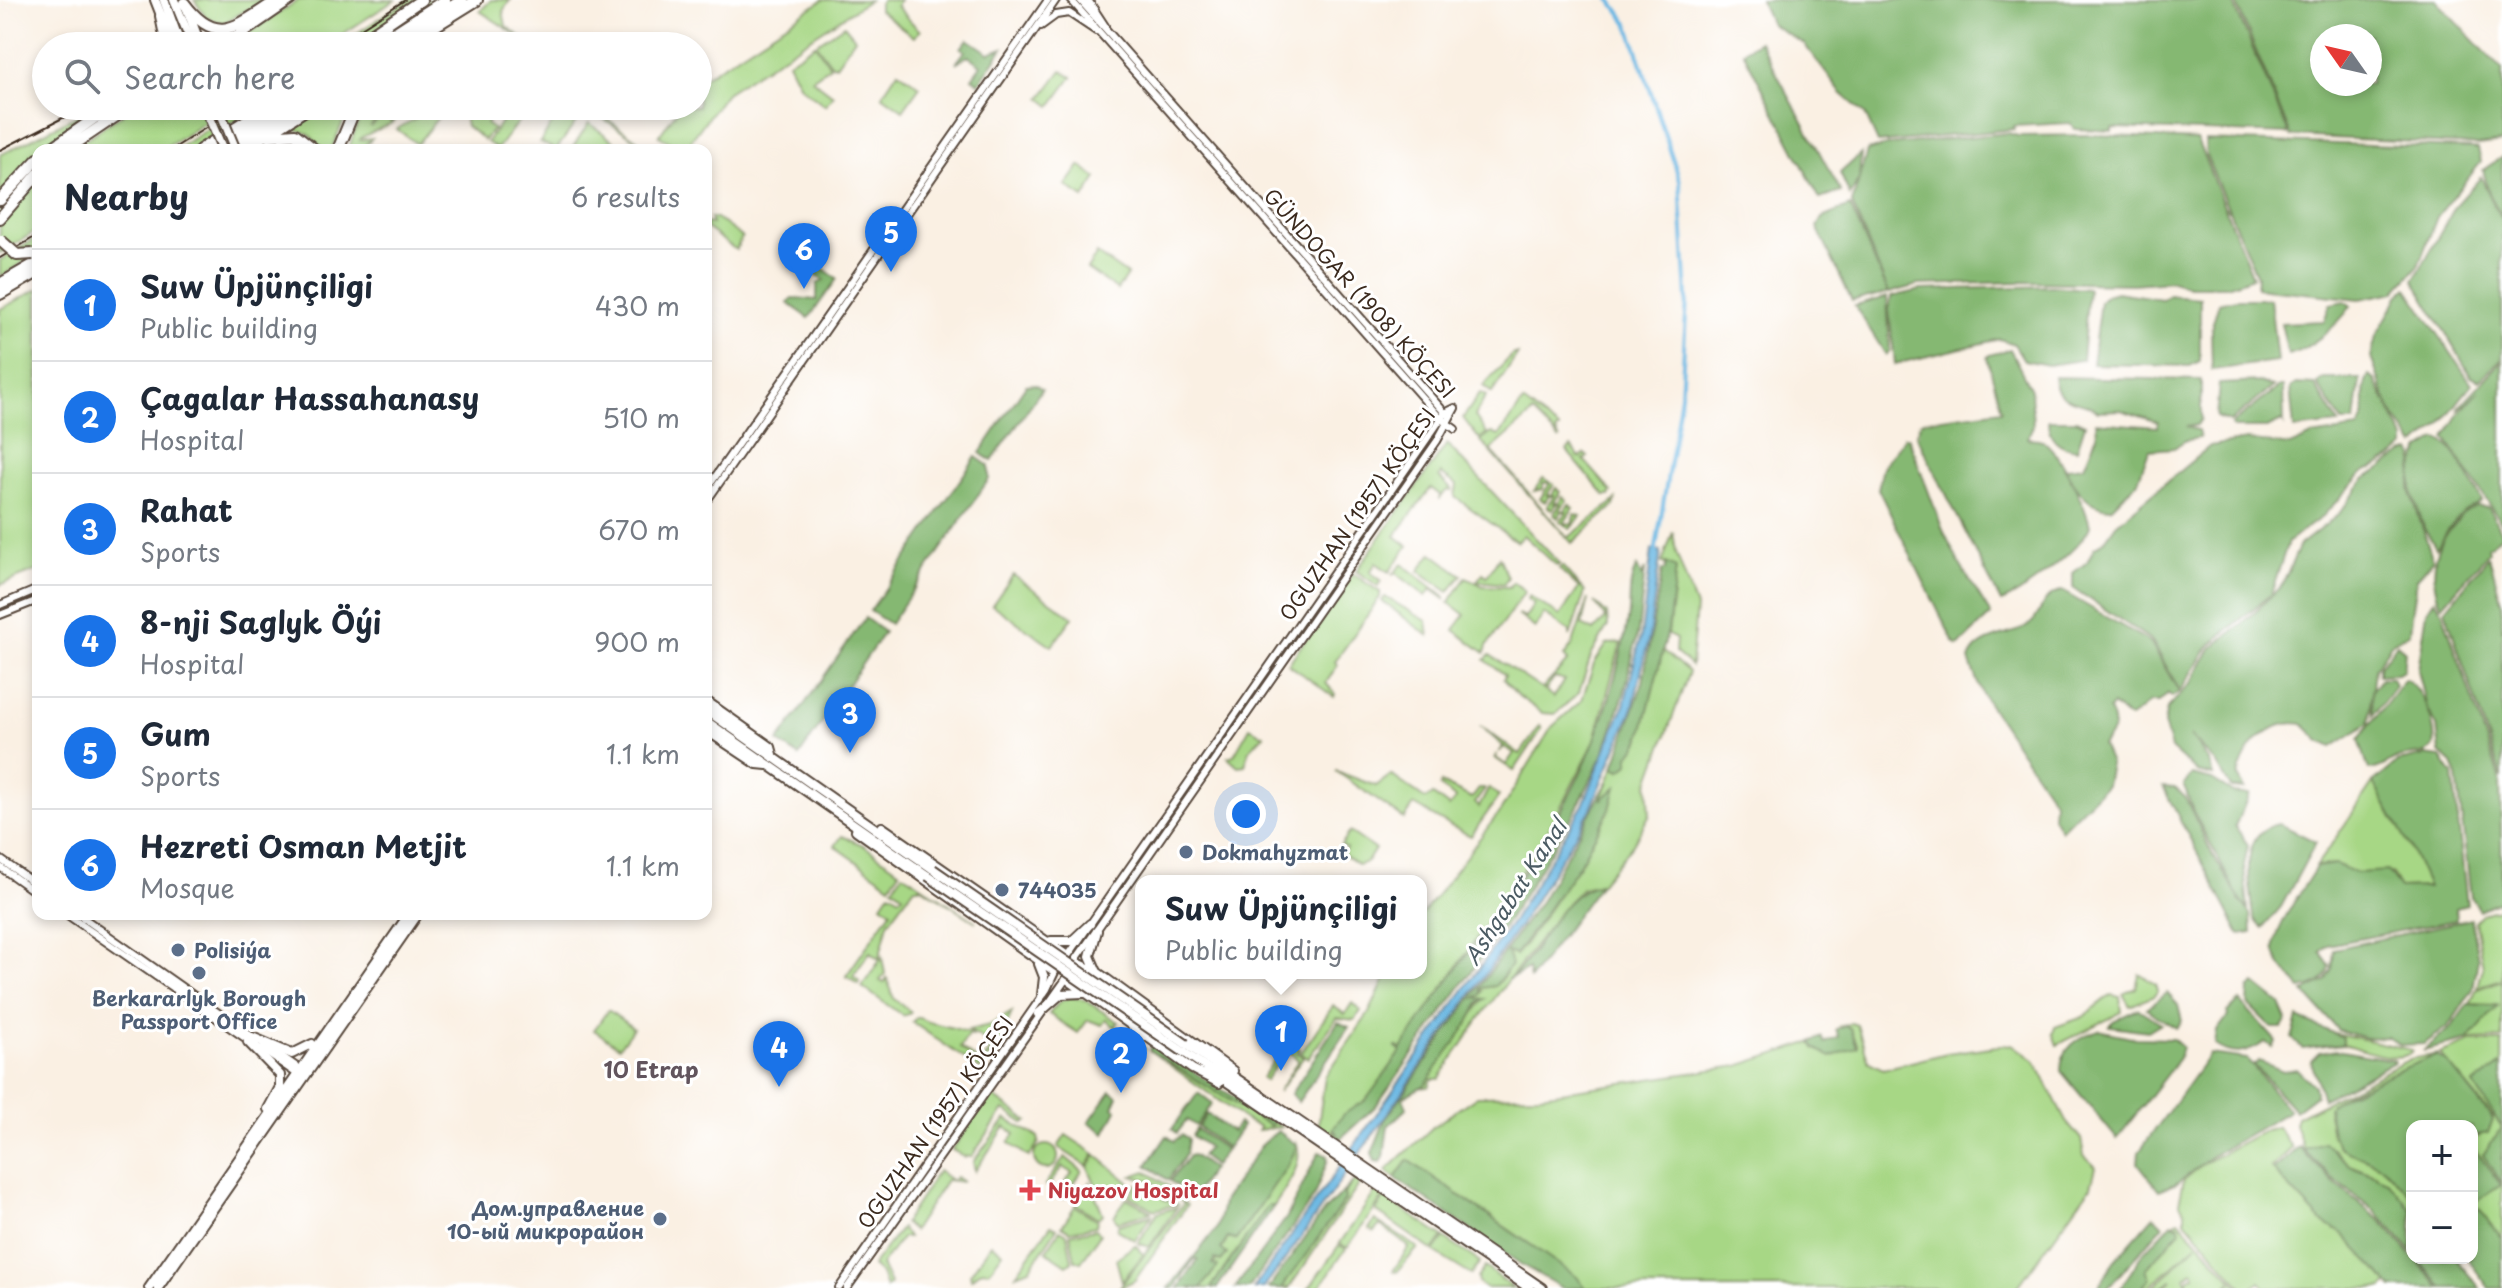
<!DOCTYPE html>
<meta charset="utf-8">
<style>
:root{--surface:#fff;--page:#f2f2f3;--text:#1f2937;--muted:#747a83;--line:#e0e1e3;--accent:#1a73e8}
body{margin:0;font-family:"Playpen Sans",sans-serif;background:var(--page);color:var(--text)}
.controls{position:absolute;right:24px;bottom:24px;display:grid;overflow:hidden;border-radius:16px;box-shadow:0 4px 12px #0003}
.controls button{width:72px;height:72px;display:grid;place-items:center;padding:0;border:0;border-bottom:2px solid var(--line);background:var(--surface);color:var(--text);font:40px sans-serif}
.compass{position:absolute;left:2310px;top:24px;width:72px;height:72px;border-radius:50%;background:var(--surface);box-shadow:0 4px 12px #0003;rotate:304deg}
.you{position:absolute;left:1246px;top:814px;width:28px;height:28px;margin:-20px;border:6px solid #fff;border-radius:50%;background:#1a73e8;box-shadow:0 0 0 12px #1a73e833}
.badge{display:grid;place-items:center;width:52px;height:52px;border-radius:50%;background:var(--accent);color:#fff;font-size:26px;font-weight:700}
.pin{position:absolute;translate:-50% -66px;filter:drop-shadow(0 2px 4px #0008)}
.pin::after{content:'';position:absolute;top:42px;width:28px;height:24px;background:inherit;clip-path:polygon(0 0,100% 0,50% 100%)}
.popup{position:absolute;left:1135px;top:875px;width:292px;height:104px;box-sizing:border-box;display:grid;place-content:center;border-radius:16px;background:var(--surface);filter:drop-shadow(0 2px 6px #0005);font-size:26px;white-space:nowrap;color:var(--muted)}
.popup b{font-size:30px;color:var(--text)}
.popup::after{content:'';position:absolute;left:50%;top:100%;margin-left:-16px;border:16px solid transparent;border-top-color:var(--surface)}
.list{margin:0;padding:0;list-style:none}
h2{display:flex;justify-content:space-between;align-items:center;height:104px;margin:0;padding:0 32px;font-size:34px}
h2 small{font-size:26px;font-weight:400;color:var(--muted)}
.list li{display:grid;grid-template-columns:52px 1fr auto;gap:24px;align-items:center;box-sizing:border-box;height:112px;padding:0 32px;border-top:2px solid var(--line)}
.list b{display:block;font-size:30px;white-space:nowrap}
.list p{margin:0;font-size:26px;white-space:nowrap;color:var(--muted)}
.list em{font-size:26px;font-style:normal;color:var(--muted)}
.icon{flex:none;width:44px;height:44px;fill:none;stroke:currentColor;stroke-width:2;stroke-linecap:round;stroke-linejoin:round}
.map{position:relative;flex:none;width:2502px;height:1288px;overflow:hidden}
.search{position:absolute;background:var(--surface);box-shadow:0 4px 12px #0003;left:32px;top:32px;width:680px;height:88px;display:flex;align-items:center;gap:20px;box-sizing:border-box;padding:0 28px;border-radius:44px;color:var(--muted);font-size:30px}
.panel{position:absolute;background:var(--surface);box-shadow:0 4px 12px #0003;left:32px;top:144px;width:680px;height:776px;border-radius:16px}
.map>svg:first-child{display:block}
</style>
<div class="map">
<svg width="2502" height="1288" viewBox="0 0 2502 1288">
<rect width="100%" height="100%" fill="#fff"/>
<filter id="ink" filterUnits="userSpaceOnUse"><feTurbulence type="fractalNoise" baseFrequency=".0125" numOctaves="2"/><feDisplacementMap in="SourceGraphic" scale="16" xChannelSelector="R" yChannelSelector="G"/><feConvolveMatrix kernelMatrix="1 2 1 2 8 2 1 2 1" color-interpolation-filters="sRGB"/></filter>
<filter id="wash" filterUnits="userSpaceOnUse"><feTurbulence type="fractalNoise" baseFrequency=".006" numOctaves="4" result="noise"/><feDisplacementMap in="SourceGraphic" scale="32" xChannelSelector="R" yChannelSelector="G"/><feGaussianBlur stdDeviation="1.8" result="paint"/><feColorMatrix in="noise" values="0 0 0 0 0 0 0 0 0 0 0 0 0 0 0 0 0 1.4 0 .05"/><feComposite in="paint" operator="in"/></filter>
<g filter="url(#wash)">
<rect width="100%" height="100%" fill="#faf0e3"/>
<!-- green -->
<path fill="#a7d785" stroke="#718052" stroke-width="2" d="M194 0H265L223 23 207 18Z
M299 0H395L324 46H229Z
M408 0H437C406 18 373 46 337 46Z
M491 0H510L503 11 506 26 533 46 480 11Z
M823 0H869L726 93 684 150 659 136 680 106H698V81Z
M883 0H900L896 6 920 31 914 37 879 10V3Z
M844 25 855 38 836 65H832L816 44Z
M815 44 830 66 812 79 833 95 825 105 800 86 788 62Z
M1062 70 1072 77 1051 106 1041 98Z
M898 71 920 86 903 110 882 95Z
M95 106H107L38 150V230L0 253V155Z
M135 106H231L162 150H69Z
M243 106H259L191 150H175Z
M318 106H350L331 150H323L309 134 287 126Z
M364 106H430L400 119 388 109 384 112 395 122 380 114 370 127 383 115 392 123 362 137 360 140 372 138 361 150H348Z
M437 106H458L459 113 457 115 444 110 417 144 397 129Z
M470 106H530L497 149 487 142 501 122 492 116 486 124 493 129 484 140 466 126 464 116Z
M537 106H589L643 144 586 108 556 150 540 142 554 121 543 111 539 117 534 110Z
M589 123 614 141 608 150H571Z
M1080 166 1097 178 1084 198 1066 186Z
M710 218H716L742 237 736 250 706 228V223L712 224Z
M38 237V253L0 277V260Z
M1097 254 1127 275 1117 290 1087 269Z
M38 289V570L0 585V309Z
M1513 354H1518L1492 393 1483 386Z
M1480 393 1486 396 1475 416 1487 434 1480 440 1463 418Z
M1523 402 1559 429 1556 432 1560 440 1533 413 1491 450 1568 538 1616 500 1614 506 1572 543 1481 441 1492 433 1499 436Z
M1447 444 1560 564 1557 566 1523 535 1517 542 1455 497 1457 485 1441 474 1439 477 1452 490 1446 491 1439 500 1440 495 1431 488 1395 536 1408 546 1389 572 1376 563 1370 572 1382 581 1378 586 1356 571Z
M1571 447 1580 458 1585 454 1588 457 1584 460 1612 492 1610 496H1605L1567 451Z
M1543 478 1554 484 1547 495H1552L1556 488 1560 492 1554 503H1559L1562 496 1567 500 1560 510 1565 511 1569 504 1574 508 1564 523 1572 524 1575 514 1581 516 1570 529 1560 521 1567 512 1562 511 1558 518 1554 514 1560 504 1556 503 1552 510 1547 506 1554 496H1549L1545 502 1540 499 1550 483H1543V489L1534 491Z
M1673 532 1676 552 1696 608 1691 666 1675 652 1676 639 1668 635 1676 568 1662 563Z
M1432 553 1462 575 1449 592 1419 571Z
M1499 557 1508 577 1504 584 1477 581 1483 573 1487 576Z
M1402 564 1445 597V599L1431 589 1426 596 1396 573 1392 575Z
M1562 566 1585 592 1570 637V632L1544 614 1535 628 1518 615 1525 618 1534 604 1527 599 1529 596 1560 616 1579 588 1559 569Z
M1353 574 1380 592V597L1335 662 1338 665 1326 683 1335 694 1334 697 1288 664Z
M1013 575 1073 617 1052 646 992 605Z
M1466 577 1483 586 1509 587 1513 582 1525 591 1487 646 1485 653 1454 630 1465 615 1449 603Z
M1385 597 1427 621 1429 636 1382 601Z
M1588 599 1582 625 1594 631 1606 618 1594 602 1607 614 1608 626 1591 656 1579 693 1555 714 1542 713 1517 695 1503 679 1505 675 1485 660 1490 655 1554 697 1564 680 1555 677 1546 690 1543 688 1568 661 1564 657 1573 644Z
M1621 643 1594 743 1545 837 1401 1050 1396 1046 1401 1051 1399 1055C1388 1070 1377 1088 1364 1102 1353 1114 1338 1115 1332 1132L1340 1136 1337 1140 1318 1125 1325 1077 1369 1013 1388 973H1421V916L1501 810 1552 727 1582 700 1594 664 1607 644Z
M1663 651 1689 672 1648 785 1650 814 1633 844 1600 884 1582 888 1568 902 1482 1015 1439 1079H1432L1429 1087H1423L1484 999H1476L1483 991 1481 988 1495 986 1506 973 1507 952 1515 955 1524 945 1579 865 1610 809 1601 800 1614 767 1621 770 1629 764V756L1640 741Z
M1480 726 1520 754 1540 726 1542 729 1514 771 1495 758 1497 754 1496 758 1506 765 1514 753 1504 747 1499 752 1503 746Z
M1250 727 1264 735 1250 749 1245 765 1238 766 1228 757 1234 755Z
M1336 771 1376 786 1391 775 1425 799 1433 795 1449 807 1456 799 1440 786 1441 783 1472 798 1479 789H1485L1475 803 1479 807 1489 788 1499 796 1471 836C1449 826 1435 817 1414 805L1404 819Z
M2373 783 2410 847 2428 887 2400 888 2391 873H2356L2335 864 2316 867Z
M1350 832 1375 849 1367 862 1358 865 1343 854 1346 848 1341 845Z
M842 836 863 845 900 871 890 885 835 846Z
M903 873 976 922 922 887H915L888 923 879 959 870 952 853 976 860 981 858 984 846 976 891 911 882 904 890 892 900 898 903 895 893 887Z
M2502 908V979L2478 987 2483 967 2475 921 2482 914Z
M882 957 885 974 880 981 884 983 887 978 894 999 911 1012 909 1014 903 1016 862 987Z
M2139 974 2156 984 2158 990 2154 996 2130 1006 2123 994 2136 988Z
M2502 980V1039L2468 1040 2497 1005 2470 1004 2476 990Z
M2111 995 2120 997 2122 1012 2057 1045 2053 1034 2055 1027 2083 1017Z
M1071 997 1085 1000 1118 1022 1116 1027 1146 1050 1106 1020 1102 1025 1088 1020 1078 1033 1049 1014 1060 1001Z
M1352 1003 1361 1011 1355 1020 1337 1018 1308 1058 1301 1053 1333 1006 1345 1014Z
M608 1010 633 1028 619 1047 594 1030Z
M1012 1012 1001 1040 980 1070 971 1064 973 1060 968 1061 912 1022 917 1017C935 1027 960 1026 974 1036L968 1035 960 1048 981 1063 990 1051 989 1044 969 1030 990 1025Z
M1851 1023 1857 1025 1869 1062 1883 1069 1947 1053 2012 1044 2035 1061 2066 1121 2081 1139 2084 1156 2096 1167 2091 1186 2017 1288H1585L1541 1252 1408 1160 1395 1178 1386 1171 1434 1126 1477 1096 1541 1095 1738 1066 1812 1042 1815 1048 1831 1057 1858 1046 1851 1029 1841 1026Z
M2335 1033 2412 1050V1051C2399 1066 2360 1048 2342 1044Z
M1288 1040 1300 1049 1298 1053 1303 1057 1278 1092 1298 1060 1287 1049 1265 1081 1262 1078Z
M2471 1042H2502V1064L2474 1085 2502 1127 2483 1155 2502 1183V1238L2479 1208 2472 1212V1204L2501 1185 2472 1146V1136L2479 1137 2493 1117 2440 1054Z
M1149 1050 1270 1126 1274 1122 1281 1127 1258 1130 1259 1126 1247 1121Z
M2439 1054 2347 1093 2328 1113 2332 1135 2339 1147 2383 1167 2412 1196V1210L2376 1175 2349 1165 2333 1149H2303L2295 1124 2297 1117 2410 1059Z
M991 1095 1028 1121 1024 1123 1004 1110 972 1156 965 1157 952 1150Z
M1006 1119 1038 1137 1039 1142 1029 1157 1009 1143 1015 1134 1005 1127 975 1171 973 1162Z
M2277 1127 2292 1148 2271 1168 2321 1221 2343 1234 2389 1283 2383 1288H2266L2260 1282 2252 1288H2243L2185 1220V1211L2179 1203 2184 1179 2202 1164 2265 1130Z
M1066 1135 1095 1154 1087 1166 1058 1147Z
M1296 1142C1305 1163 1286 1188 1274 1206H1268L1211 1288H1201L1217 1267 1212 1264 1226 1254 1221 1250 1228 1238 1236 1240 1290 1162Z
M1034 1157a12 12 0 1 1 24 0a12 12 0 1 1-24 0Z
M1096 1155 1129 1182 1126 1193 1097 1188 1088 1167Z
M1065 1157 1082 1171 1063 1200 1066 1194 1060 1190 1072 1173 1062 1167 1048 1187 1045 1185Z
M938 1171 952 1181 956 1177 963 1182 946 1180 913 1231 904 1223Z
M1146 1171 1186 1198 1183 1202 1187 1205 1135 1280 1119 1288 1184 1203 1151 1181 1132 1176Z
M1363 1179 1289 1288H1282L1345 1200 1344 1193 1355 1180Z
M1090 1182 1103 1214 1098 1218 1076 1204Z
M1137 1184H1148L1164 1195 1163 1199 1177 1204 1155 1210 1129 1196Z
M1376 1191 1384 1196 1347 1248 1340 1243Z
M1385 1197 1443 1237 1433 1251 1376 1211Z
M1127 1198 1151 1211V1212L1118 1222 1114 1216Z
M1075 1206 1097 1220 1096 1226 1070 1231 1062 1226Z
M1177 1207 1149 1247 1138 1243 1157 1213Z
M1152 1215 1135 1240 1117 1230 1118 1225Z
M1375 1220 1418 1248 1397 1272 1393 1271 1409 1247 1380 1225 1374 1232 1369 1229Z
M2179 1220 2240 1288H2230L2232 1282 2225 1288H2188L2187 1279 2195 1275 2193 1271 2185 1277 2187 1288H2164L2172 1279 2161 1288H2153L2197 1244 2148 1288H2141L2149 1278 2146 1269 2181 1230 2177 1224H2171Z
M1051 1225 1057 1228 1030 1269 1016 1274Z
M901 1228 908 1237H902L881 1265 890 1284 886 1288 881 1274 872 1266Z
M1096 1229 1100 1234 1081 1262 1075 1260 1070 1234Z
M1060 1230 1067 1234 1072 1261 1067 1265 1046 1251Z
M1444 1238 1480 1262 1471 1275 1434 1252Z
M991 1244 1003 1252 989 1271 982 1270 971 1279 970 1274Z
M1135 1245 1144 1254 1122 1281 1116 1259Z
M1339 1245 1346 1249 1319 1288H1309Z
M1485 1267 1513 1288H1485L1478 1283 1477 1278Z"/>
<!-- forest -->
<path fill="#85b872" stroke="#607148" stroke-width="2" fill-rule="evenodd" d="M1760 0H2232L2289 134 2112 128V131L2075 129 2070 123 2014 126V129L1878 143 1865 114 1841 93 1804 44 1771 24Z
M2283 0H2436L2502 70V142L2478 145 2291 136 2237 5 2241 1ZM2370 36V84H2322V36Z
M968 39 989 53 1003 48 979 83 972 78 981 65 968 56 956 63 965 51 961 48Z
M1759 41 1841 192 1820 199 1743 51Z
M2008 133 2018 136 2095 135 2197 140 2253 277 2227 286H2189L2171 281 2133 284 2020 282 1919 285 1889 293 1852 204 1867 151 1890 145Z
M2205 140 2471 148 2478 149 2481 162 2437 217 2418 266 2395 292 2360 299 2256 288 2257 276 2206 156Z
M1861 154 1859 179 1850 196 1840 173Z
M2502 157V218L2489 193 2483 170Z
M2481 177 2502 222V358L2480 380 2471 376 2414 280 2456 205Z
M1850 206 1886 287 1887 293 1852 301 1817 227 1822 218Z
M811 259 837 279 809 318 788 303 792 298 817 300V284L824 280 811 272 814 264Z
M2052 286 2088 289 2082 360 2048 365 2024 360 2014 344 2000 339 1895 364 1889 310 1891 297 1921 290Z
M2407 288 2472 384 2440 425 2415 446 2389 407 2371 358 2376 336 2398 297Z
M2116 292 2162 299 2169 295 2200 298V361L2190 366 2092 364 2100 301 2106 295Z
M1887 297 1890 351 1886 355 1855 306Z
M2238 299H2270L2277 361 2212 370 2211 329 2219 302Z
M2345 301 2351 306C2339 324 2309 350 2288 355L2281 323 2324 321 2330 304Z
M2010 349 2031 390 2033 426 2027 438C2031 439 2035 438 2039 439 2058 445 2086 508 2090 526 2083 547 2022 595 2001 602L1917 437 1920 422 1927 420 2002 410 1987 358 1989 355Z
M2502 361V524L2445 437 2459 414 2480 391 2459 410 2460 406Z
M2369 376 2375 380 2405 439V447L2391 459 2364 472 2323 516 2288 542 2271 594 2210 645 2180 691 2152 641 2073 588V573L2087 562 2094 548 2104 541 2116 524 2210 446 2247 440 2290 446 2312 436 2358 429C2370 414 2358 394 2369 376Z
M2054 377 2201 380V419L2197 425 2186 427 2198 430 2200 438 2186 440 2174 448 2149 450 2138 481 2111 508C2092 509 2071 486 2066 468L2084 466 2097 435 2096 422 2158 427V422L2121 410 2098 411C2083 397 2056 407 2054 377Z
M2324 379H2360L2355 422H2342L2317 383Z
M2260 382 2273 387 2230 422 2216 417 2219 384Z
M1035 384 1042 389 992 461 980 453 1026 385Z
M2296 384 2315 385 2339 424 2294 429 2290 388Z
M2279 387H2283L2284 424 2282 421 2267 428H2233L2231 425Z
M2076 420 2085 424 2077 449C2059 448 2048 438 2048 420Z
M1905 437H1908L1943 530 1959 563 1991 615 1958 646 1953 641 1878 489 1883 467Z
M2437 439C2452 440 2474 487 2482 501L2464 512 2436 548 2425 530 2412 492V475L2420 450Z
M2405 453 2411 452 2415 457 2410 490 2433 560 2417 578 2410 632 2391 644 2375 669 2369 723 2332 747 2320 741 2303 724C2270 718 2244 748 2238 777L2245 789 2231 788 2216 763 2190 735 2209 761 2213 776 2197 772 2171 749 2164 723 2167 709 2191 683 2212 647 2241 625 2282 585 2300 545 2338 515 2365 479Z
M976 457 989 466V479L890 624 870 611Z
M2476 506 2489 508 2502 535 2488 547 2489 552 2442 606C2423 572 2440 523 2476 506Z
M2488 557C2496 573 2496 587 2502 604V779L2445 610Z
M1666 563 1676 568 1668 630 1640 741 1629 756V764L1621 770 1614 767 1643 682 1662 570H1665Z
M1637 567 1642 577 1645 569 1638 632 1624 694 1603 755 1575 812 1508 920 1376 1106 1340 1139 1333 1128 1344 1114 1366 1100 1399 1055 1401 1051 1395 1046 1402 1049C1466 948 1549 855 1594 742 1609 705 1619 664 1627 626 1632 606 1626 585 1637 567Z
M2062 591 2151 643 2179 692 2172 697 2168 693 2159 702H2150L2129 719 2113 705 2109 710C2117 726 2114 732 2102 745L2110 763 2106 785 2061 830 2053 817 2054 801 1982 694 1969 660C1976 636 2010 637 2028 626 2044 615 2039 595 2062 591Z
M2435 599 2442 611 2500 780 2502 900 2479 910 2471 898 2457 777 2452 764 2440 753 2437 726 2427 708 2418 670 2427 611Z
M865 618 884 632 799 756 778 742Z
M2397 644 2405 651 2403 671 2398 674 2379 675V667Z
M2381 678H2392L2395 686 2373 715 2372 691Z
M2405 679C2423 688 2437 727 2434 747 2427 757 2410 754 2398 758 2388 762 2380 770 2369 770L2359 739Z
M2425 756 2441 758 2453 775 2467 905 2456 908V920L2328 945 2321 952 2330 967C2326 983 2315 986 2301 989 2292 978 2278 965 2275 952 2270 933 2306 885 2316 867L2335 864 2356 873 2387 871 2400 888 2428 887 2410 847 2373 783 2398 762Z
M2192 775 2212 780 2233 793 2249 795 2235 826 2248 845 2244 866 2248 908 2241 902 2193 811 2184 785Z
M1609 780 1601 800 1616 787 1610 809 1579 865 1515 955 1507 952 1511 965 1495 986 1481 988V994L1475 998 1485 999 1479 1003 1468 1024 1425 1085 1403 1097 1407 1108 1388 1126 1384 1157 1381 1162 1375 1161 1372 1153 1385 1120 1541 900Z
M2163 787 2175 788 2185 797 2213 856 2251 916 2252 933 2240 935Z
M2280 824 2316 842 2281 907 2263 928C2251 919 2253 906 2251 893 2247 867 2245 828 2280 824Z
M1600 884 1530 979 1528 969 1508 980C1542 954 1555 893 1600 884Z
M2471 919 2478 960 2473 989 2449 1026 2424 1044 2400 1045 2387 1037 2366 1038 2338 1030 2304 992 2326 981 2332 971 2334 949Z
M2255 984 2280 1004 2287 1020 2282 1028H2272L2248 1004 2249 989Z
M2167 993 2178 1005 2182 1021 2176 1028 2146 1009Z
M2240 1001 2276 1041 2272 1047 2265 1042C2249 1053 2233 1058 2215 1045L2217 1031 2228 1016 2227 1012Z
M2468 1004 2498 1006 2468 1040 2423 1051 2451 1028Z
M2138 1009 2161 1023 2148 1031 2110 1026 2113 1021Z
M2298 1018 2342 1037V1044L2303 1049 2292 1038Z
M1338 1022 1349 1027 1298 1102 1291 1094Z
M1845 1026 1851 1029 1857 1047 1831 1057 1815 1048 1812 1042 1822 1037 1825 1043 1839 1037 1836 1029Z
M2099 1030 2136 1038 2173 1039 2182 1047 2179 1058 2117 1139 2061 1071C2060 1049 2079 1036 2099 1030Z
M1152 1046 1274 1122 1271 1126 1149 1050Z
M2336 1050 2393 1060 2394 1062 2323 1099 2311 1061 2319 1053Z
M2210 1054 2247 1059 2289 1111 2213 1155 2177 1183 2159 1190 2138 1163 2139 1152Z
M2437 1056 2447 1062 2493 1119 2488 1133 2472 1136V1126H2412V1196L2383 1167 2339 1147 2332 1135 2328 1107C2335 1097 2420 1060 2437 1056Z
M2259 1061 2283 1071 2297 1069 2314 1086 2316 1095 2295 1111 2254 1065Z
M2502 1064V1183L2483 1155 2502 1127 2474 1085Z
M1111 1091 1118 1096 1113 1107 1117 1110 1105 1133 1089 1122Z
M1198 1093 1212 1104 1196 1126 1187 1120 1177 1133 1172 1129Z
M1207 1114 1232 1132 1238 1123 1242 1126 1227 1148 1198 1127Z
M1196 1129 1226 1150 1214 1166 1201 1156 1208 1147 1192 1136Z
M1278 1131 1297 1145 1290 1162 1236 1240 1228 1238 1221 1249 1227 1254 1221 1261 1215 1259 1212 1264 1218 1266 1201 1288H1179L1198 1260 1195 1258 1174 1288H1169L1217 1228 1224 1200 1263 1143Z
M1182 1135 1188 1139 1186 1154 1168 1180 1147 1165 1167 1136 1174 1141Z
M2324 1142 2349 1165 2388 1181 2412 1210V1252L2374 1210 2331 1177 2303 1149Z
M2472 1146 2501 1185 2472 1204Z
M2299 1147 2330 1179 2380 1220 2441 1288H2393L2343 1234 2321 1221 2273 1170Z
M1319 1152 1327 1155 1328 1160 1313 1198 1249 1288H1235L1287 1217Z
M1193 1155 1212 1169 1192 1197 1170 1181 1189 1156Z
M1408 1160 1577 1277 1585 1288H1562L1522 1265 1395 1178Z
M1353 1182 1344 1193 1345 1200 1282 1288H1269L1325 1210Z
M1268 1206H1274L1217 1288H1211Z
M2479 1208 2502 1238V1288H2489L2467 1258H2472V1212Z
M2154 1216 2163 1225 2108 1288H2098L2114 1261Z
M2171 1224 2179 1225 2181 1230 2146 1269 2150 1278 2141 1288H2121L2142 1254Z
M2417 1258H2455L2480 1288H2443Z"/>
<!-- water -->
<path fill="#69b7e3" stroke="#527080" stroke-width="2" d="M1652 550 1661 551 1649 637 1633 708 1591 809 1520 925 1292 1250 1264 1288H1254L1513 920 1583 805 1624 705 1641 635Z"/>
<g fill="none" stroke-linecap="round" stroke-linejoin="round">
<!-- canal -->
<path stroke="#69b7e3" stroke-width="4" d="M1611 0 1629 25 1680 181 1687 299 1681 395 1655 554"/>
</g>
</g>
<g filter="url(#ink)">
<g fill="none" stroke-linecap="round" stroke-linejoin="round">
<defs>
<path id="secondary" d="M1071 0 1441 419 1455 429
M1080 0 1446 414
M1088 0 1105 26
M1041 26 1056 15 1069 13 1096 31
M706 490 1048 0
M706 502 1056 0
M0 605 38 589
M0 615 38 600
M0 859 38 886
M0 867 38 894
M66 914 300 1076
M78 914 254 1038
M1068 956 1445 413 1455 408
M1075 961 1437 441 1455 408
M264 1044 304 1072
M839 1288 1047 989 1055 972
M847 1288 1066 979"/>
<path id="primary" d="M155 0 173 46
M164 0 181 46
M174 0 193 46
M187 9 201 46
M706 701 771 747 774 758
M706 710 933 869
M706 721 928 876
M706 730 757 764 767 765
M882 827 1066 955
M856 830 1054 971
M1051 941H1072L1090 924
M1076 962 1097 972 1233 1071
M1039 964 1044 977 1042 995
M1097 972 1090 956 1097 931
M1067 979 1192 1069 1219 1083
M1038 1014 1061 994 1083 993
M252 1037 292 1054 312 1044
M248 1042 280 1075V1087L268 1109
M1186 1044 1542 1288
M1182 1051 1529 1288
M149 1288 409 914
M158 1288 418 914"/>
<path id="highway" d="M184 3C218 49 239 24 278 0
M161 16 167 46
M223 46 290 0
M354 46 421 0
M374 46 445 0
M390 46 462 0
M403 46 477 0
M269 136 295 134 315 150
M49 150 112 106
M66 150 131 106
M200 150 269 106
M214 150 282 106
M230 150 297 106
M243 150 311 106
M338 150 356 106
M0 200 38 159
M0 218 38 174
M0 284 38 262
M0 294 38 272"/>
</defs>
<!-- secondary casing -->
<use href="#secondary" stroke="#58483c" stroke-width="10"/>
<!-- primary casing -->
<use href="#primary" stroke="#58483c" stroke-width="12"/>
<!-- highway casing -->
<use href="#highway" stroke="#58483c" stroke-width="14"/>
<!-- secondary -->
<use href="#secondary" stroke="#fff" stroke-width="6"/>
<!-- primary -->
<use href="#primary" stroke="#fff" stroke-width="8"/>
<!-- highway -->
<use href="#highway" stroke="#fff" stroke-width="10"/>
<!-- rail -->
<path stroke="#3b2a1e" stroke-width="2" d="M333 46 405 0
M0 150 86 106
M171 150 240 106
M0 258 38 235"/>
<defs>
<path id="primary-bridge" d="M204 106 223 150
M218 106 236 150
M933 869 1186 1044
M928 876 1182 1051"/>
<path id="highway-bridge" d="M0 240 17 255 33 254"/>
</defs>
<!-- primary-bridge casing -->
<use href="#primary-bridge" stroke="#58483c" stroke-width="12" stroke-linecap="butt"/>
<!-- highway-bridge casing -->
<use href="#highway-bridge" stroke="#58483c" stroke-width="14" stroke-linecap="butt"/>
<!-- primary-bridge -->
<use href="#primary-bridge" stroke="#fff" stroke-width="8"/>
<!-- highway-bridge -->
<use href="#highway-bridge" stroke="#fff" stroke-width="10"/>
</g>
</g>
<!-- markers -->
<g fill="#5c6f8a" stroke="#fff" stroke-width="3">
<circle cx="1186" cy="852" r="8"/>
<circle cx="1002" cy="890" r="8"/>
<circle cx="178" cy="950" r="8"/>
<circle cx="199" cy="973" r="8"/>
<circle cx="660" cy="1219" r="8"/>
</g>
<path fill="#e0444e" stroke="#fff" stroke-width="3" d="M1026 1178h8v8h8v8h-8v8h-8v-8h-8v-8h8z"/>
<g text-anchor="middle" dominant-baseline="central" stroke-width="6" stroke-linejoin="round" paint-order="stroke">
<!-- street labels -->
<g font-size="20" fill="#3b2a1e" stroke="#fff">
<text transform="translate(1360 293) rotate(48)">GÜNDOGAR (1908) KÖÇESI</text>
<text transform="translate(1357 514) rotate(-55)">OGUZHAN (1957) KÖÇESI</text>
<text transform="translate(935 1122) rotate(-55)">OGUZHAN (1957) KÖÇESI</text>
</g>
<!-- service labels -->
<g font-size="20" font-weight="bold" fill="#4e5e75" stroke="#fff" text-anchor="start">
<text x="1202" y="852">Dokmahyzmat</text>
<text x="1018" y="890">744035</text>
<text x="194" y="950">Polisiýa</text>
<text x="199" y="998" text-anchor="middle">Berkararlyk Borough<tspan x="199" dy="23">Passport Office</tspan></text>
<text x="644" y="1208" text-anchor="end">Дом.управление<tspan x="644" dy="23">10-ый микрорайон</tspan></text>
</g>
<!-- health labels -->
<g font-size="20" font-weight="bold" fill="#be3a42" stroke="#fff" text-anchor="start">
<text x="1048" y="1190">Niyazov Hospital</text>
</g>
<!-- water labels -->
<g font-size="22" font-style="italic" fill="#4b5b63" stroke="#fff">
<text transform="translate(1514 891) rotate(-57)">Ashgabat Kanal</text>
</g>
<!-- neighbourhood labels -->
<g font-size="22" font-weight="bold" fill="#62555e" stroke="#fff">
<text x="651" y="1068">10 Etrap</text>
</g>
</g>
</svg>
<div class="controls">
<button>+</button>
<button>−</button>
</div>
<svg class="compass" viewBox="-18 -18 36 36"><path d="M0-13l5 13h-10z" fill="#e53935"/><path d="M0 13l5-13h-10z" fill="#747a83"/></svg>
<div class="you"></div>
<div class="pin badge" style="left:1281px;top:1071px">1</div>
<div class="popup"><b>Suw Üpjünçiligi</b>Public building</div>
<div class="pin badge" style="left:1121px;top:1093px">2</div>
<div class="pin badge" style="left:850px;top:753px">3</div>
<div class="pin badge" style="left:779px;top:1087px">4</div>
<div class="pin badge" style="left:891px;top:272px">5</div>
<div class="pin badge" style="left:804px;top:289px">6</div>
<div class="search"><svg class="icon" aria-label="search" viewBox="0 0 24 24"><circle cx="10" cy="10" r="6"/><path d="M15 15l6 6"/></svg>Search here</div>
<section class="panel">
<h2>Nearby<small>6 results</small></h2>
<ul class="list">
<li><span class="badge">1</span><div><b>Suw Üpjünçiligi</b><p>Public building</p></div><em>430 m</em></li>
<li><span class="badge">2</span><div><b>Çagalar Hassahanasy</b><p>Hospital</p></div><em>510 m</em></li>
<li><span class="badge">3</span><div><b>Rahat</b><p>Sports</p></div><em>670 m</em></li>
<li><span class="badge">4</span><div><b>8-nji Saglyk Öýi</b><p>Hospital</p></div><em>900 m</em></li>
<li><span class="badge">5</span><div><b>Gum</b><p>Sports</p></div><em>1.1 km</em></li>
<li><span class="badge">6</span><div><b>Hezreti Osman Metjit</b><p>Mosque</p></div><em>1.1 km</em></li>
</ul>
</section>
</div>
